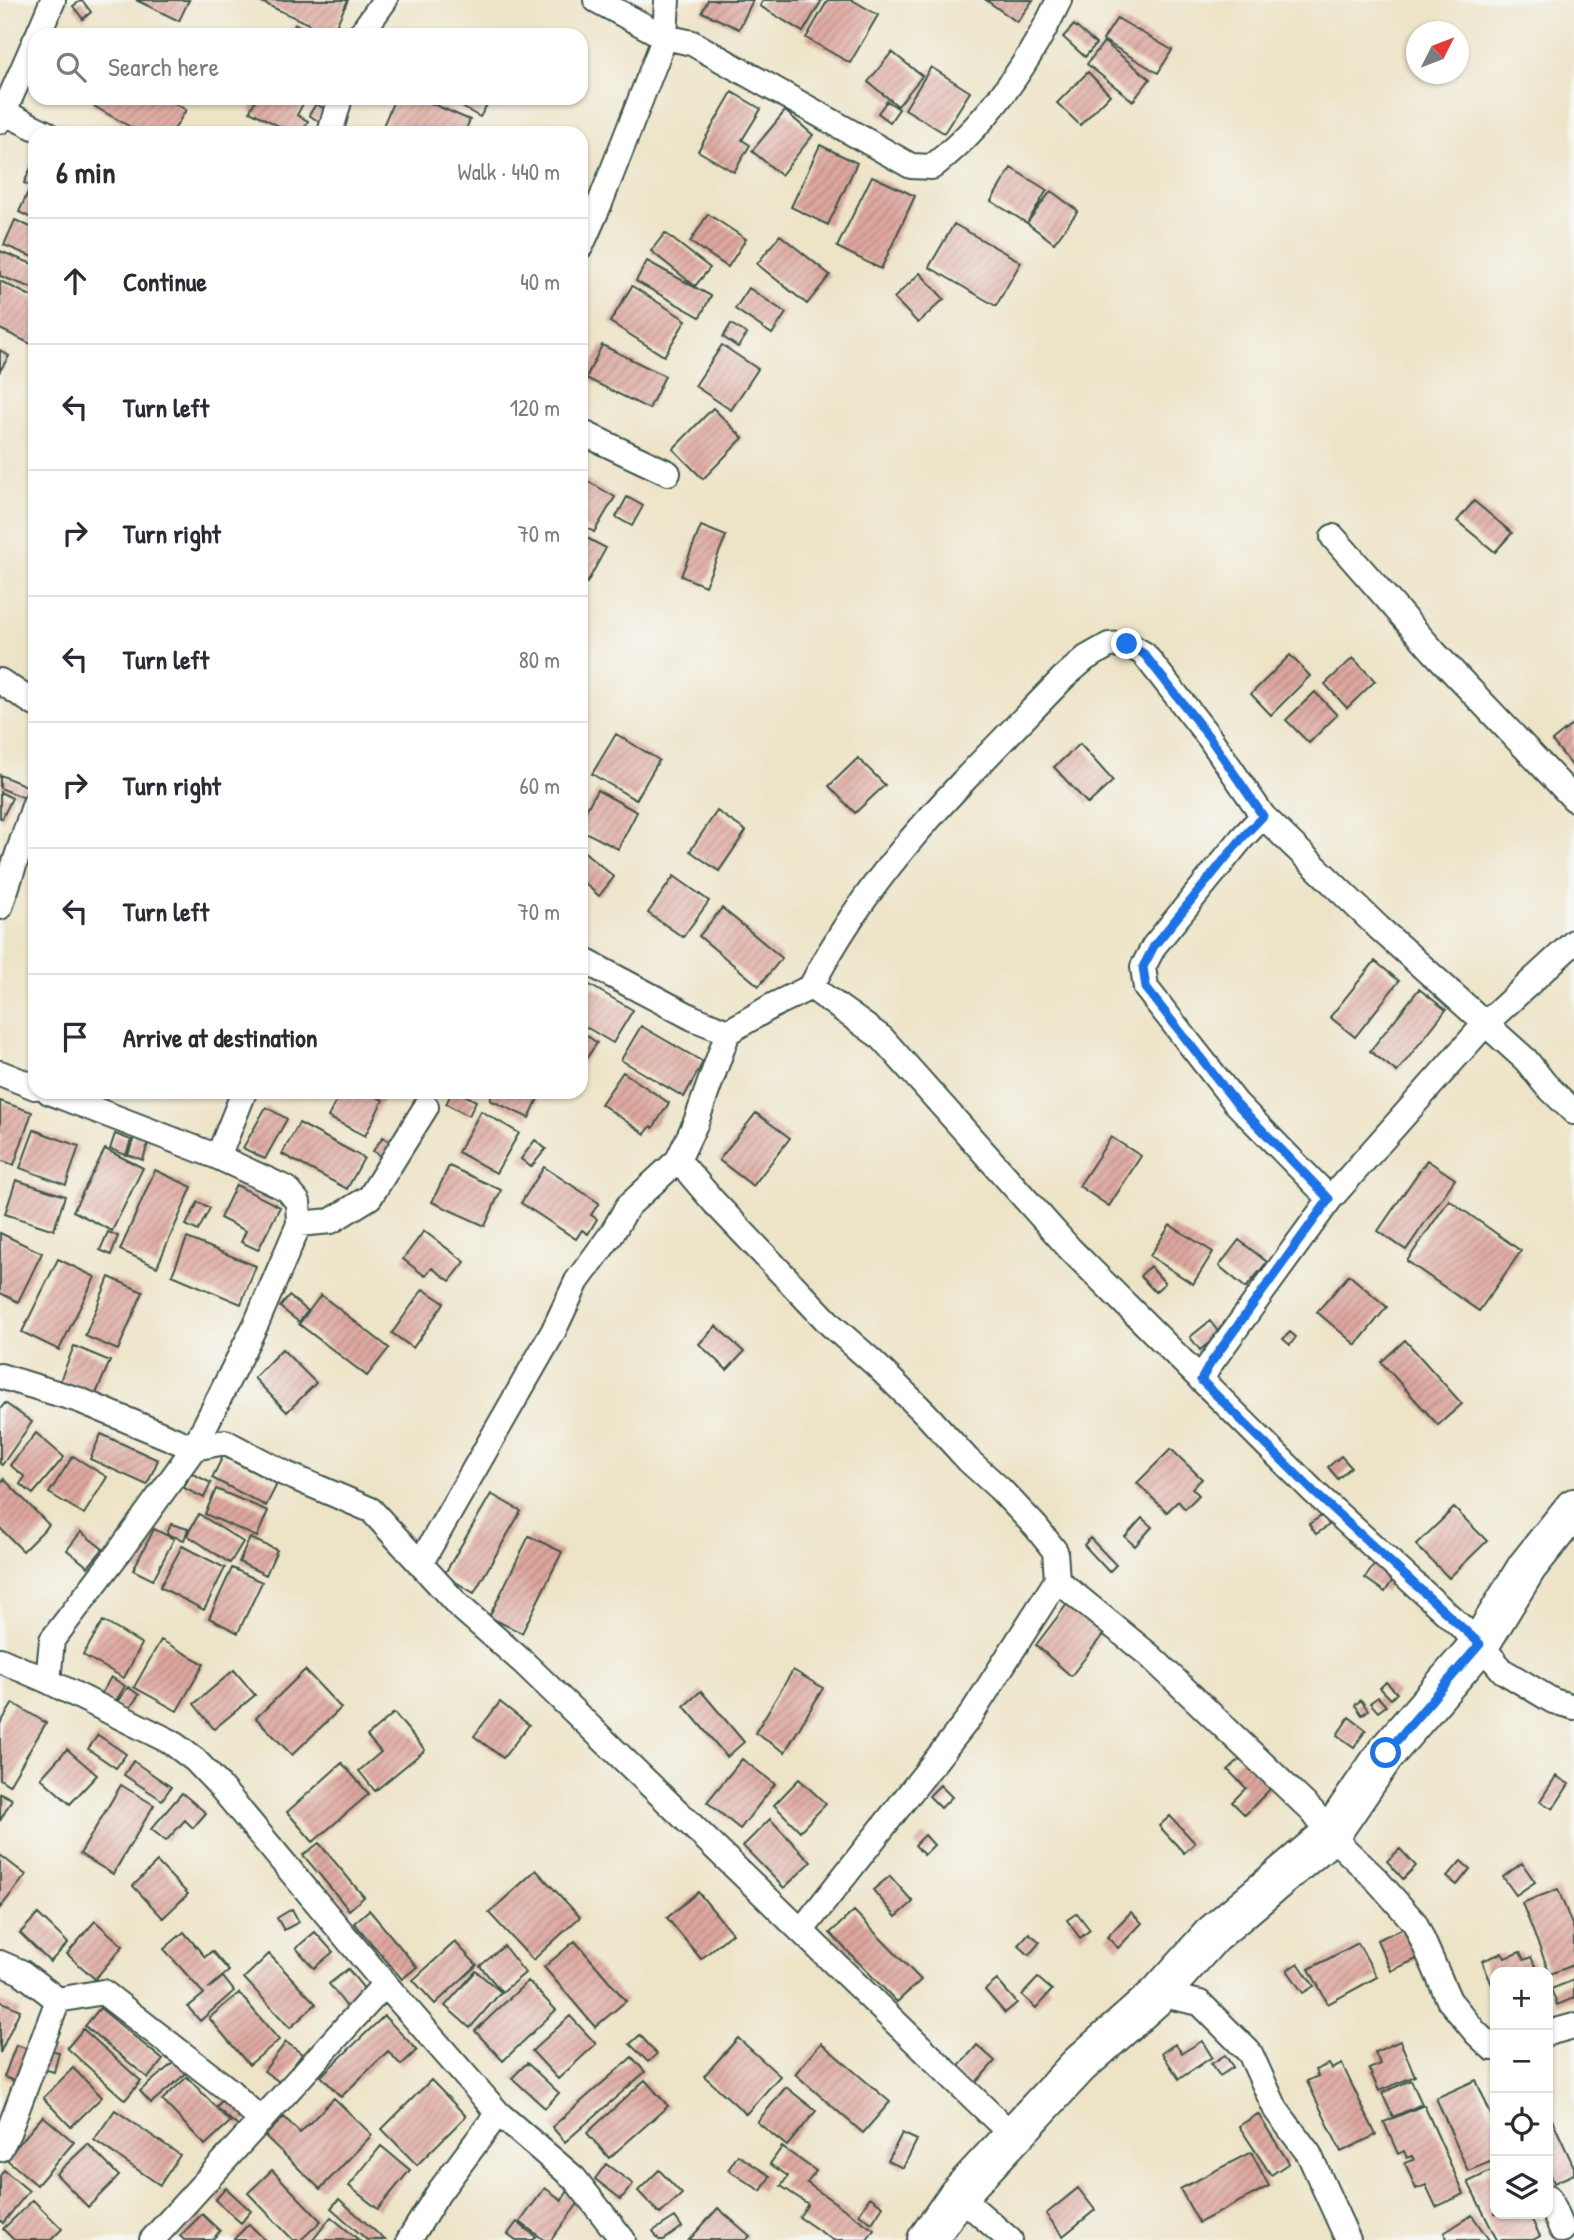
<!DOCTYPE html>
<meta charset="utf-8">
<style>
:root{--surface:#fff;--page:#f7f7f7;--text:#2b2b33;--muted:#7c7c81;--line:#e1e1e2}
body{margin:0;font-family:"Patrick Hand",sans-serif;background:var(--page);color:var(--text)}
.controls{position:absolute;right:21px;bottom:21px;display:grid;overflow:hidden;border-radius:14px;box-shadow:0 2px 5px #0004}
.controls button{width:63px;height:63px;display:grid;place-items:center;padding:0;border:0;border-bottom:2px solid var(--line);background:var(--surface);color:var(--text);font:35px sans-serif}
.compass{position:absolute;left:1406px;top:21px;width:63px;height:63px;border-radius:50%;background:var(--surface);box-shadow:0 2px 5px #0004;rotate:48deg}
.stop{position:absolute;width:21px;height:21px;margin:-16px;border:5px solid #1a73e8;border-radius:50%;background:#fff}
.stop.end{background:#1a73e8;border-color:#fff;box-shadow:0 2px 7px #0008}
.list{margin:0;padding:0;list-style:none}
h2{display:flex;justify-content:space-between;align-items:center;height:91px;margin:0;padding:0 28px;font-size:30px}
h2 small{font-size:23px;font-weight:400;color:var(--muted)}
.list li{display:grid;grid-template-columns:46px 1fr auto;gap:21px;align-items:center;box-sizing:border-box;height:126px;padding:0 28px;border-top:2px solid var(--line)}
.list b{display:block;font-size:26px;white-space:nowrap}
.list em{font-size:23px;font-style:normal;color:var(--muted)}
.icon{flex:none;width:38px;height:38px;fill:none;stroke:currentColor;stroke-width:2;stroke-linecap:round;stroke-linejoin:round}
.map{position:relative;flex:none;width:1574px;height:2240px;overflow:hidden}
.search{position:absolute;background:var(--surface);box-shadow:0 2px 5px #0004;left:28px;top:28px;width:560px;height:77px;display:flex;align-items:center;gap:18px;box-sizing:border-box;padding:0 24px;border-radius:21px;color:var(--muted);font-size:26px}
.panel{position:absolute;background:var(--surface);box-shadow:0 2px 5px #0004;left:28px;top:126px;width:560px;height:973px;border-radius:21px}
.map>svg:first-child{display:block}
</style>
<div class="map">
<svg width="1574" height="2240" viewBox="0 0 1574 2240">
<defs>
<pattern id="building-hatch" width="6" height="6" patternUnits="userSpaceOnUse" patternTransform="scale(1.75)"><rect width="6" height="6" fill="#dea79e"/><path d="M-1 1l2-2M0 6l6-6M5 7l2-2" fill="none" stroke="#b38982"/></pattern>
</defs>
<rect width="100%" height="100%" fill="#f6f6f2"/>
<filter id="ink" filterUnits="userSpaceOnUse"><feTurbulence type="fractalNoise" baseFrequency=".0143" numOctaves="2"/><feDisplacementMap in="SourceGraphic" scale="14" xChannelSelector="R" yChannelSelector="G"/><feConvolveMatrix kernelMatrix="1 2 1 2 8 2 1 2 1" color-interpolation-filters="sRGB"/></filter>
<filter id="wash" filterUnits="userSpaceOnUse"><feTurbulence type="fractalNoise" baseFrequency=".00686" numOctaves="4" result="noise"/><feDisplacementMap in="SourceGraphic" scale="28" xChannelSelector="R" yChannelSelector="G"/><feGaussianBlur stdDeviation="1.57" result="paint"/><feColorMatrix in="noise" values="0 0 0 0 0 0 0 0 0 0 0 0 0 0 0 0 0 1.4 0 .05"/><feComposite in="paint" operator="in"/></filter>
<g filter="url(#wash)">
<rect width="100%" height="100%" fill="#ede3c6"/>
<g id="blocks">
<!-- building -->
<path fill="url(#building-hatch)" d="M82 0 91 12 83 19 73 6Z
M136 0H189L179 21Z
M257 0H348L332 35Z
M708 0H753L739 29 702 12Z
M763 0H822L803 32 760 6Z
M828 0H852L878 15 850 63 806 38Z
M986 0H1033L1017 22Z
M1117 18 1172 50 1158 73 1103 40Z
M295 24 322 35H291Z
M1074 25 1096 44 1085 57 1063 37Z
M1104 42 1150 79 1133 101 1087 64Z
M892 52 922 76 898 106 868 82Z
M931 67 970 92 944 133 905 109Z
M1088 72 1110 95 1080 125 1057 103Z
M732 92 761 109 742 140 750 145 734 172 698 151Z
M96 98H166L186 110 172 133H141L92 105Z
M256 98H306L297 115 308 121 302 133H292L250 111Z
M395 98H419L470 120 464 133H380Z
M446 98H491L480 117Z
M887 101 899 109 890 122 878 113Z
M316 104 328 111 321 123 309 115Z
M785 111 813 135 781 175 752 151Z
M820 145 857 163 828 225 791 207Z
M35 159V188L24 183Z
M1011 168 1047 190 1027 223 991 201Z
M872 176 915 196 881 269 837 247Z
M1051 191 1078 211 1054 243 1027 223Z
M28 192 35 196V220L19 212Z
M708 214 746 239 728 267 690 242Z
M15 220 35 229V258L4 245Z
M954 224 1021 262 996 306 929 267Z
M665 233 710 268 695 286 651 251Z
M780 235 830 275 807 304 757 264Z
M0 251 35 265V289L0 276Z
M647 261 711 296 700 317 636 281Z
M920 273 944 299 918 323 894 298Z
M0 281 35 298V346L0 329Z
M632 286 686 320 664 356 610 322Z
M749 288 786 313 772 334 735 309Z
M731 324 747 334 738 347 723 337Z
M602 345 665 376 649 409 586 378Z
M722 345 758 369 731 410 695 386Z
M0 350 9 356 0 371Z
M713 408 743 438 703 479 673 449Z
M581 477 615 497 594 532 581 524Z
M627 497 643 506 632 526 616 517Z
M1474 501 1512 533 1495 552 1457 521Z
M701 526 726 536 705 586 681 576Z
M581 535 606 548 587 583 581 580Z
M1290 655 1310 676 1271 715 1251 694Z
M1353 658 1375 681 1347 708 1325 684Z
M1315 692 1337 715 1309 743 1286 720Z
M1574 723V768L1552 741Z
M616 734 659 760 636 800 592 774Z
M1080 744 1113 781 1088 804 1054 767Z
M858 758 885 785 855 813 829 786Z
M0 775 34 789 30 800 0 788Z
M597 790 637 812 618 849 581 830V820Z
M0 792 12 798 2 819 0 818Z
M717 811 746 831 719 871 690 851Z
M581 849 614 877 599 896 581 880Z
M674 876 709 901 683 937 648 913Z
M722 908 782 958 759 986 699 936Z
M1375 961 1399 981 1355 1037 1330 1017Z
M581 980 633 1010 613 1043 581 1024Z
M1419 989 1446 1010 1397 1072 1370 1051Z
M641 1026 703 1062 684 1097 621 1060Z
M581 1031 597 1043 581 1066Z
M623 1072 669 1103 653 1128 651 1126 645 1134 601 1104Z
M341 1092H367L383 1100 365 1136 328 1117Z
M452 1092H459L476 1101 469 1116 446 1104Z
M494 1092H541L529 1118 490 1100Z
M0 1101 32 1112 14 1165 0 1160Z
M266 1107 287 1119 265 1159 243 1148Z
M481 1111 519 1133 496 1173 458 1152Z
M756 1113 790 1138 753 1186 719 1160Z
M299 1123 364 1158 347 1189 282 1154Z
M34 1130 79 1146 66 1185 20 1168Z
M115 1134 131 1140 126 1155 110 1149Z
M135 1135 149 1140 143 1160 128 1155Z
M383 1137 393 1144 383 1158 373 1151Z
M1111 1137 1141 1156 1109 1206 1079 1186Z
M535 1140 546 1149 531 1167 521 1159Z
M105 1149 143 1168 112 1231 73 1211Z
M1427 1160 1455 1179 1406 1250 1378 1231Z
M449 1166 501 1190 485 1226 432 1202Z
M544 1167 599 1203 591 1215 597 1219 588 1234 582 1230 576 1239 521 1203Z
M155 1170 192 1187 157 1267 120 1250Z
M16 1180 65 1196 54 1230 5 1214Z
M236 1185 280 1207 258 1250 241 1242 246 1231 220 1218Z
M1449 1200 1521 1251 1479 1311 1407 1261Z
M198 1202 210 1208 198 1231 186 1225Z
M1170 1225 1213 1252 1193 1284 1150 1256Z
M424 1231 465 1262 450 1281 432 1268 425 1276 403 1259Z
M108 1232 118 1236 111 1255 100 1250Z
M0 1233 42 1253 18 1302 0 1293Z
M187 1238 256 1266 241 1304 172 1275Z
M1239 1240 1267 1262 1246 1288 1219 1266Z
M58 1259 95 1277 59 1350 22 1332Z
M1150 1266 1165 1283 1155 1292 1140 1276Z
M1349 1275 1387 1307 1356 1345 1317 1312Z
M109 1277 143 1292 118 1350 85 1336Z
M423 1289 444 1303 413 1348 392 1333Z
M321 1295 389 1348 367 1376 299 1324Z
M289 1296 308 1311 299 1322 280 1307Z
M1210 1321 1220 1334 1200 1350 1190 1337Z
M716 1326 744 1352 727 1370 699 1344Z
M1290 1332 1296 1337 1290 1345 1283 1339Z
M1405 1340 1462 1404 1438 1425 1381 1362Z
M74 1346 110 1361 95 1396 60 1381Z
M282 1349 316 1383 287 1412 254 1378Z
M5 1403 32 1422 2 1465 0 1464V1409Z
M36 1433 64 1457 33 1494 20 1484 25 1477 10 1465Z
M101 1434 158 1460 147 1485 90 1459Z
M1171 1449 1202 1479 1192 1488 1199 1495 1185 1509 1178 1501 1167 1512 1137 1483Z
M73 1456 107 1477 84 1514 49 1493Z
M223 1456 277 1484 266 1506 212 1478Z
M1341 1456 1351 1467 1338 1479 1328 1467Z
M191 1473 211 1483 204 1498 184 1488Z
M4 1479 49 1525 23 1551 0 1528V1483Z
M216 1489 268 1511 257 1537 205 1514Z
M491 1494 521 1511 474 1593 444 1575Z
M1454 1508 1487 1541 1449 1578 1416 1545Z
M199 1514 243 1542 230 1563 187 1535Z
M1323 1515 1329 1525 1316 1534 1309 1524Z
M1142 1518 1152 1527 1135 1546 1125 1537Z
M171 1524 188 1529 184 1540 167 1534Z
M154 1529 174 1539 153 1580 133 1570Z
M81 1532 103 1549 88 1567 67 1550Z
M529 1536 562 1552 522 1633 489 1617Z
M250 1538 277 1550 266 1575 239 1562Z
M1090 1538 1116 1565 1109 1572 1084 1545Z
M182 1546 225 1568 204 1610 160 1587Z
M1374 1565 1394 1578 1385 1592 1365 1578Z
M232 1568 262 1582 238 1633 209 1618Z
M1068 1603 1105 1632 1071 1676 1036 1645Z
M103 1621 142 1644 124 1678 83 1655Z
M161 1640 204 1664 177 1711 134 1687Z
M234 1670 255 1695 214 1729 194 1704Z
M305 1670 341 1708 292 1755 256 1718Z
M793 1670 823 1688 785 1752 755 1733Z
M111 1677 125 1686 114 1704 100 1696Z
M1386 1682 1397 1693 1391 1699 1380 1688Z
M128 1687 139 1695 126 1713 115 1705Z
M701 1691 744 1742 727 1757 684 1706Z
M1378 1697 1386 1706 1378 1712 1370 1703Z
M1361 1700 1368 1710 1362 1715 1355 1705Z
M500 1702 529 1725 503 1758 474 1736Z
M13 1703 46 1723 9 1785 0 1779V1724Z
M394 1713 425 1750 375 1791 359 1771 381 1752 367 1736Z
M1349 1717 1366 1730 1354 1747 1337 1735Z
M98 1735 126 1754 116 1768 88 1749Z
M67 1749 97 1775 70 1804 41 1778Z
M1241 1758 1271 1788 1245 1815 1232 1802 1246 1788 1228 1770Z
M742 1759 775 1784 740 1829 707 1802Z
M133 1761 171 1787 162 1800 124 1775Z
M342 1763 369 1794 313 1842 287 1812Z
M1556 1776 1569 1784 1553 1809 1540 1801Z
M799 1779 826 1804 800 1831 774 1805Z
M121 1785 154 1805 113 1874 80 1854Z
M940 1785 952 1797 941 1808 929 1796Z
M0 1793 12 1799 0 1821Z
M182 1793 206 1813 193 1828 185 1820 166 1841 151 1829Z
M1170 1816 1195 1843 1184 1853 1159 1826Z
M770 1819 811 1862 784 1888 743 1846Z
M925 1835 934 1845 924 1855 915 1845Z
M319 1843 364 1897 349 1910 303 1855Z
M1400 1849 1416 1866 1403 1879 1387 1861Z
M0 1855 26 1875 0 1908Z
M1461 1861 1470 1869 1457 1885 1447 1877Z
M157 1862 188 1894 163 1918 133 1886Z
M1522 1863 1535 1882 1516 1895 1503 1877Z
M536 1870 580 1917 533 1960 489 1913Z
M890 1876 913 1902 896 1917 873 1890Z
M1558 1889 1574 1930V1965L1550 1974 1522 1903Z
M698 1892 732 1933 701 1959 667 1918Z
M292 1909 299 1922 284 1930 277 1918Z
M369 1910 417 1967 402 1979 354 1923Z
M854 1911 921 1980 897 2002 830 1933Z
M1131 1912 1142 1923 1118 1948 1107 1937Z
M1077 1913 1090 1930 1080 1938 1067 1920Z
M38 1914 68 1943 50 1962 20 1933Z
M95 1921 123 1946 95 1979 67 1954Z
M1408 1926 1423 1956 1391 1971 1377 1940Z
M184 1932 205 1957 212 1951 229 1971 208 1989 223 1977 234 1991 200 2021 188 2007 204 1994 164 1949Z
M315 1932 333 1952 314 1968 296 1948Z
M1029 1933 1040 1942 1029 1955 1018 1945Z
M575 1941 626 2001 595 2027 544 1967Z
M455 1942 477 1965 435 2004 413 1980Z
M1358 1943 1377 1977 1328 2004 1309 1969Z
M504 1946 525 1973 502 1992 480 1966Z
M1520 1952 1524 1960 1531 1957 1538 1972H1495V1992L1482 1961 1502 1953 1505 1958Z
M269 1954 316 2004 290 2028 244 1978Z
M1298 1963 1314 1986 1303 1993 1287 1970Z
M348 1969 366 1991 347 2007 329 1984Z
M476 1971 501 1992 470 2028 445 2006Z
M1038 1978 1052 1990 1036 2008 1022 1995Z
M997 1980 1017 2003 1005 2013 985 1990Z
M1574 1980V1998L1557 2005 1551 1989Z
M528 1981 556 2010 503 2061 475 2031Z
M239 1993 279 2040 249 2065 209 2018Z
M0 2001 20 2010 0 2053Z
M100 2008 163 2060 148 2078 85 2026Z
M384 2016 417 2050 401 2065 388 2051 341 2097 321 2076Z
M570 2016 596 2044 558 2079 532 2051Z
M83 2029 141 2081 125 2100 67 2048Z
M640 2035 657 2054 648 2062 630 2044Z
M738 2038 780 2076 746 2114 704 2076Z
M1202 2041 1212 2057 1179 2079 1162 2053 1175 2044 1182 2053Z
M1400 2041 1415 2076 1379 2091 1369 2069 1380 2064 1375 2052Z
M286 2042 302 2054 281 2083 264 2071Z
M821 2043 890 2102 863 2133 795 2074Z
M16 2045 34 2051 22 2084 4 2077Z
M977 2045 995 2061 972 2087 954 2072Z
M45 2049 59 2052 54 2072 40 2068Z
M1225 2055 1233 2067 1220 2076 1211 2064Z
M632 2057 645 2072 565 2142 552 2127Z
M179 2058 189 2071 151 2103 140 2091Z
M527 2063 559 2093 545 2108 512 2078Z
M1329 2064 1332 2069 1342 2064 1376 2135 1341 2152 1307 2081 1318 2076 1315 2070Z
M73 2068 102 2097 71 2127 43 2098Z
M187 2077 230 2122 205 2145 162 2100Z
M431 2080 466 2116 417 2165 382 2129Z
M645 2080 668 2106 609 2158 587 2133Z
M1411 2080 1422 2104 1393 2117 1382 2093Z
M1476 2080 1495 2124V2160L1468 2171 1436 2098Z
M786 2087 816 2111 787 2146 757 2122Z
M226 2096 249 2117 240 2128 216 2107Z
M334 2098 372 2135 320 2189 265 2136 284 2117 300 2133Z
M1424 2105 1464 2194 1436 2207 1426 2185 1416 2189 1405 2163 1414 2160 1412 2156 1407 2158 1404 2151 1398 2154 1384 2122Z
M115 2110 180 2155 160 2185 94 2140Z
M1548 2111 1574 2167V2174L1554 2183 1548 2169Z
M1258 2114 1289 2163 1271 2175 1239 2126Z
M43 2116 74 2142 37 2185 6 2159Z
M902 2133 917 2140 903 2168 888 2161Z
M88 2144 119 2176 88 2207 56 2174Z
M381 2146 410 2170 378 2209 349 2186Z
M782 2147 816 2171 807 2183 874 2230 867 2240H833L799 2217 808 2204 781 2186 788 2176 770 2164Z
M1251 2152 1269 2186 1199 2223 1180 2189Z
M738 2155 770 2176 761 2191 728 2170Z
M606 2164 633 2184 621 2199 595 2179Z
M1495 2169V2214H1529L1540 2236 1533 2240H1497L1468 2182Z
M4 2170 29 2191 3 2223 0 2221V2176Z
M272 2170 321 2221 301 2240H293L248 2193Z
M659 2170 682 2194 660 2214 638 2191Z
M226 2188 251 2211 241 2223 215 2200Z
M545 2188 562 2200 570 2188 583 2197 551 2240H544L520 2222Z
M1078 2188 1095 2210 1063 2236 1046 2214Z
M870 2197 883 2206 872 2223 859 2214Z
M339 2199 385 2240H367L331 2208Z
M33 2200 62 2229 51 2240H14L3 2229Z
M718 2208 750 2236 746 2240H689Z
M202 2214 220 2231 212 2240H184L180 2236Z
M1472 2215 1489 2240H1448L1444 2233Z
M331 2217 359 2240H313Z
M675 2217 682 2227 664 2240H659L653 2231Z
M517 2222 536 2237 533 2240H516L508 2234Z
M249 2224 265 2240H233Z"/>
</g>
</g>
<g filter="url(#ink)">
<use href="#blocks" fill-opacity="0" stroke="#3e564a" stroke-width="2"/>
<g fill="none" stroke-linecap="round" stroke-linejoin="round">
<defs>
<path id="street" d="M596 0 665 37 692 43 911 166 932 167C987 124 1029 63 1059 0
M38 35 53 0
M360 35 385 0
M3 112 46 133
M0 121 35 41
M330 133 340 98
M581 246 600 203 665 37 667 0
M581 432 668 473
M1333 537 1434 652 1574 799
M0 681 35 704
M1263 816 1242 838 1154 946 1143 967 1146 988 1236 1103 1330 1199
M0 907 35 803
M581 959 693 1018 728 1032 696 1122 678 1160 713 1201 831 1325 874 1363 925 1413 968 1460 1000 1489 1036 1527 1055 1551 1057 1580 969 1718 801 1931
M728 1032 772 1006 811 987
M0 1073 35 1087
M1574 1112 1545 1084 1526 1060 1379 928 1263 816 1209 737 1144 654 1127 644 1109 645 1086 658 1063 678C970 775 872 865 811 987L882 1038 1070 1249 1314 1492 1480 1644 1503 1671 1553 1701 1574 1707
M218 1157 244 1092
M299 1224 331 1221 370 1197 426 1107
M0 1376 79 1400 194 1448 225 1442 286 1474 371 1510 458 1605 524 1663 1013 2136
M1201 1380 1210 1364 1330 1199 1485 1024 1574 942
M420 1564 553 1332 577 1281 611 1235 628 1206 678 1160
M1057 1580 1150 1656 1313 1812 1330 1835 1375 1878 1415 1923 1449 2000 1476 2033 1492 2048 1495 2047
M0 1660 48 1681 171 1742 195 1760 217 1783 385 1984 498 2113 574 2178 623 2240
M48 1681 52 1640 119 1552 194 1448 256 1324 299 1224 298 1202 287 1189 218 1157 49 1092
M0 1963 21 1972 58 2000 103 1992 230 2091 261 2121
M1159 1994 1200 2003 1250 2053 1276 2110 1309 2154 1348 2240
M1548 2033 1574 2026
M0 2149 8 2133 58 2000
M958 2195 1010 2240
M1548 2197 1562 2230
M152 2240 385 1984
M409 2240 439 2192 498 2113"/>
<path id="primary" d="M927 2240 958 2195 1079 2065 1159 1994 1212 1935 1330 1835 1386 1753 1480 1644 1527 1567 1574 1508"/>
</defs>
<!-- street casing -->
<use href="#street" stroke="#3e564a" stroke-width="28"/>
<!-- primary casing -->
<use href="#primary" stroke="#3e564a" stroke-width="42"/>
<!-- street -->
<use href="#street" stroke="#fff" stroke-width="24"/>
<!-- primary -->
<use href="#primary" stroke="#fff" stroke-width="38"/>
</g>
</g>
<g fill="none" stroke-linecap="round" stroke-linejoin="round" filter="url(#ink)">
<!-- route -->
<path stroke="#1a73e8" stroke-width="9" d="M1127 644 1144 654 1209 737 1263 816 1242 838 1154 946 1143 967 1146 988 1236 1103 1329 1199 1210 1364 1201 1380 1314 1492 1480 1644 1386 1753"/>
</g>
</svg>
<div class="controls">
<button>+</button>
<button>−</button>
<button><svg class="icon" aria-label="locate" viewBox="0 0 24 24"><circle cx="12" cy="12" r="6"/><path d="M12 2v4M12 18v4M2 12h4M18 12h4"/></svg></button>
<button><svg class="icon" aria-label="layers" viewBox="0 0 24 24"><path d="M12 4l9 5-9 5-9-5zM3 14l9 5 9-5"/></svg></button>
</div>
<svg class="compass" viewBox="-18 -18 36 36"><path d="M0-13l5 13h-10z" fill="#e53935"/><path d="M0 13l5-13h-10z" fill="#7c7c81"/></svg>
<div class="stop" style="left:1386px;top:1753px"></div>
<div class="stop end" style="left:1127px;top:644px"></div>
<div class="search"><svg class="icon" aria-label="search" viewBox="0 0 24 24"><circle cx="10" cy="10" r="6"/><path d="M15 15l6 6"/></svg>Search here</div>
<section class="panel">
<h2>6 min<small>Walk · 440 m</small></h2>
<ul class="list">
<li><svg class="icon" aria-label="ahead" viewBox="0 0 24 24"><path d="M12 20V5M6 11l6-6 6 6"/></svg><div><b>Continue</b></div><em>40 m</em></li>
<li><svg class="icon" aria-label="left" viewBox="0 0 24 24"><path d="M17 20v-9H6M10 6l-5 5 5 5"/></svg><div><b>Turn left</b></div><em>120 m</em></li>
<li><svg class="icon" aria-label="right" viewBox="0 0 24 24"><path d="M7 20v-9h11M14 6l5 5-5 5"/></svg><div><b>Turn right</b></div><em>70 m</em></li>
<li><svg class="icon" aria-label="left" viewBox="0 0 24 24"><path d="M17 20v-9H6M10 6l-5 5 5 5"/></svg><div><b>Turn left</b></div><em>80 m</em></li>
<li><svg class="icon" aria-label="right" viewBox="0 0 24 24"><path d="M7 20v-9h11M14 6l5 5-5 5"/></svg><div><b>Turn right</b></div><em>60 m</em></li>
<li><svg class="icon" aria-label="left" viewBox="0 0 24 24"><path d="M17 20v-9H6M10 6l-5 5 5 5"/></svg><div><b>Turn left</b></div><em>70 m</em></li>
<li><svg class="icon" aria-label="arrive" viewBox="0 0 24 24"><path d="M6 21V4h12l-3 4 3 4H6"/></svg><div><b>Arrive at destination</b></div></li>
</ul>
</section>
</div>
